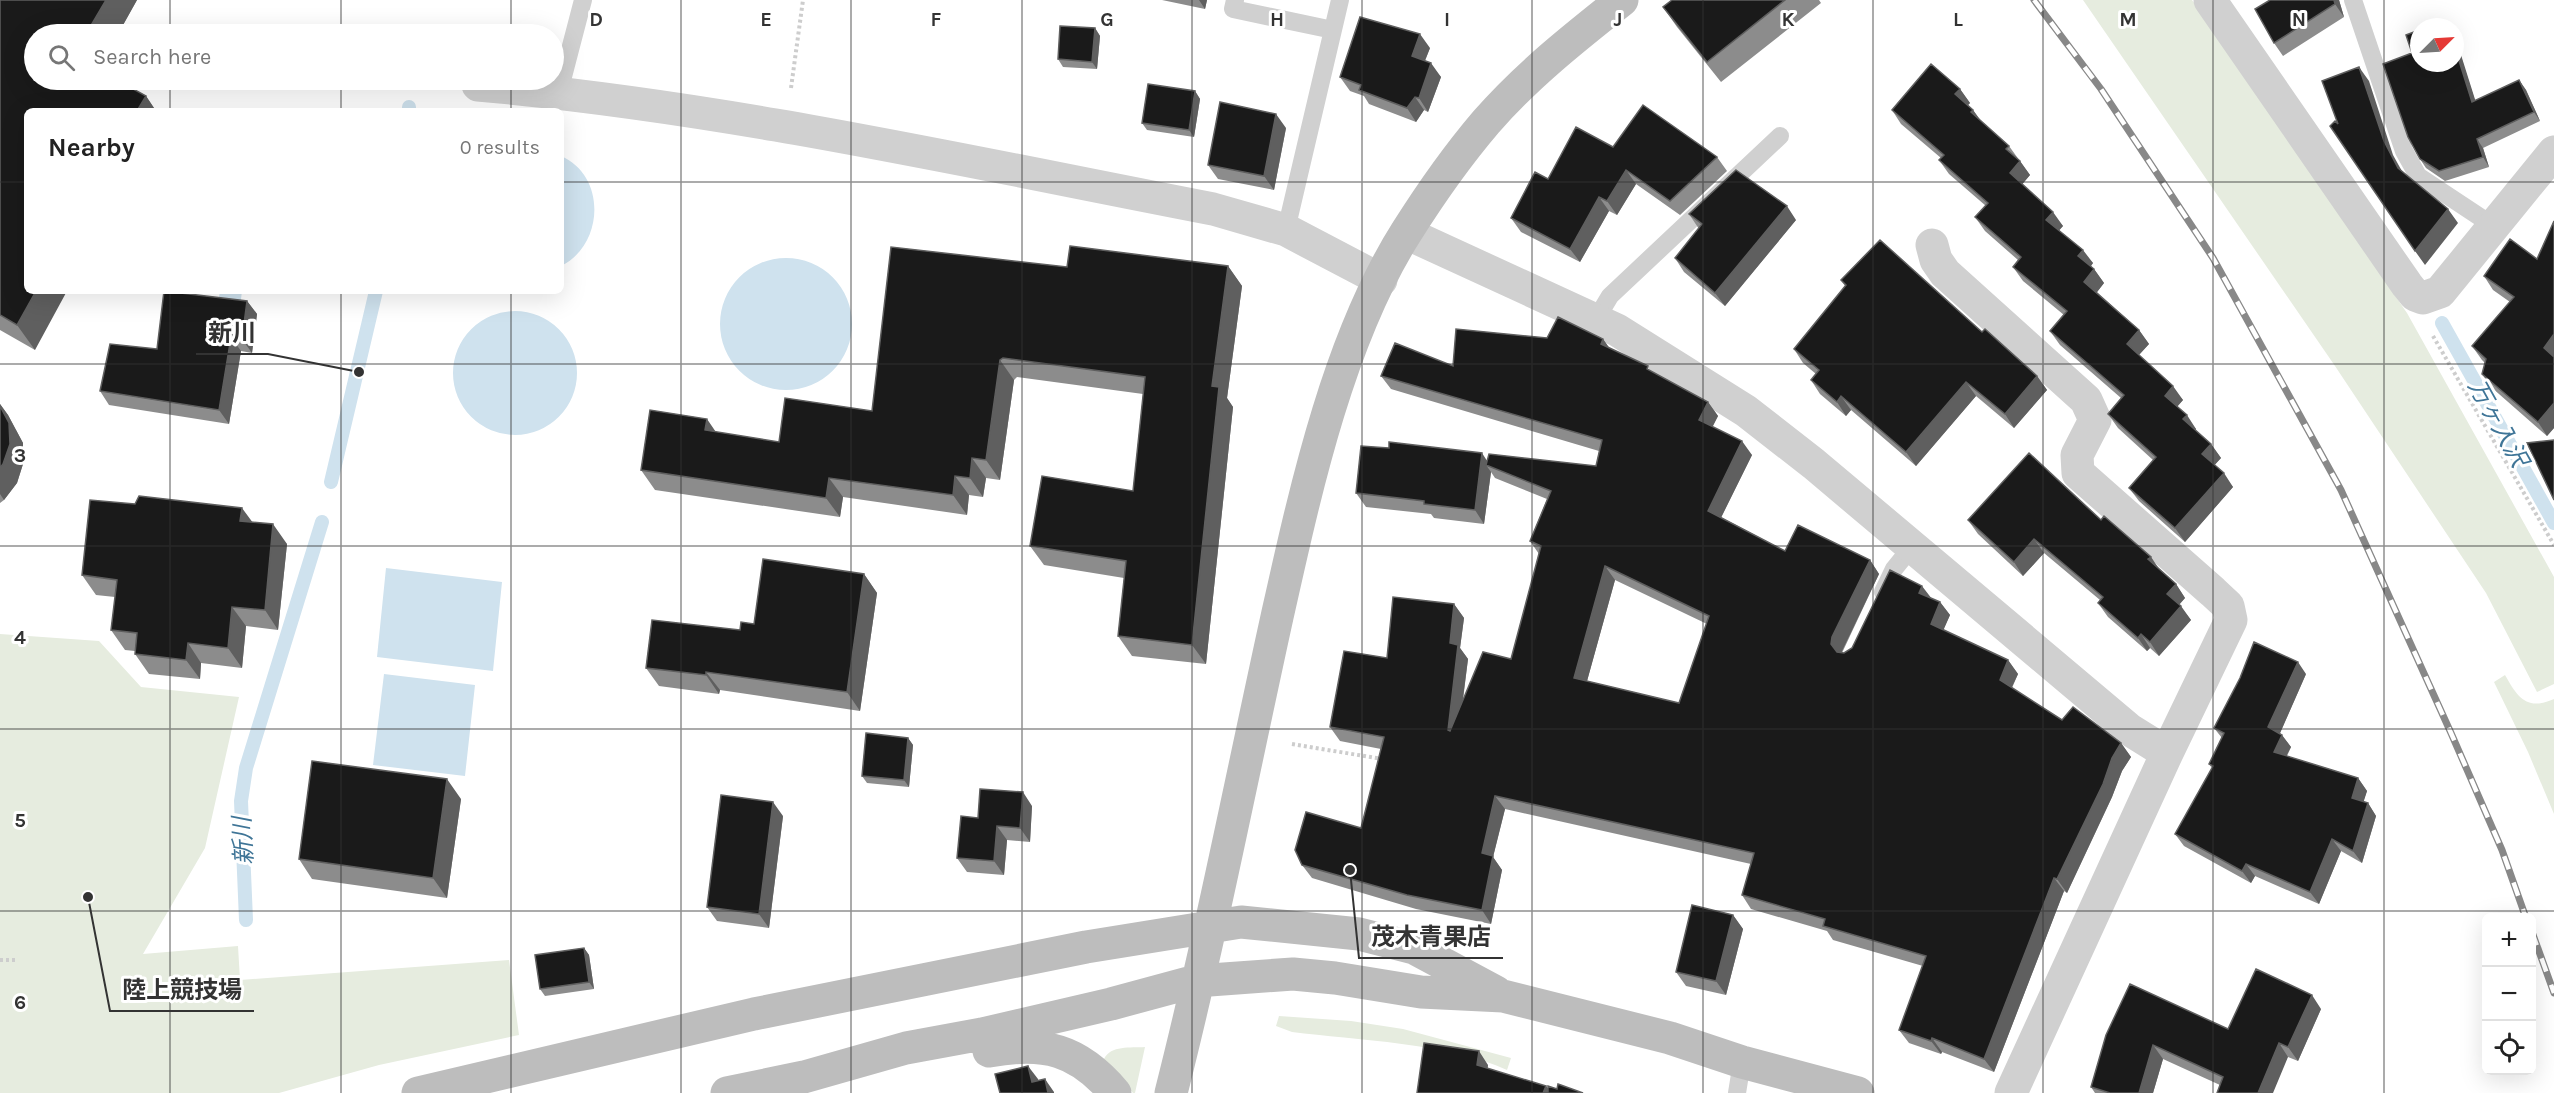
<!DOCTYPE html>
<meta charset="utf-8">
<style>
:root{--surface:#fff;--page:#f6f6f6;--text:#222;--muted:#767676;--line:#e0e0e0}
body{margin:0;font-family:Karla,"Noto Sans JP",sans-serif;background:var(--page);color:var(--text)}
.controls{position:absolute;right:18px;bottom:18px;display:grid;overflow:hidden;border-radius:9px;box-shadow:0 6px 24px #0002}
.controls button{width:54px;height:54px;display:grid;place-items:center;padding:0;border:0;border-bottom:2px solid var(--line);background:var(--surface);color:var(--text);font:30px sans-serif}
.compass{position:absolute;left:2410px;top:18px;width:54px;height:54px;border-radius:50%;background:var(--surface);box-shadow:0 6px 24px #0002;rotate:66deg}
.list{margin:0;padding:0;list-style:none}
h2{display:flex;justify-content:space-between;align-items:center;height:78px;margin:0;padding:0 24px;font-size:26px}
h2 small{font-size:20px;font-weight:400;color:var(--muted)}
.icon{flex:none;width:33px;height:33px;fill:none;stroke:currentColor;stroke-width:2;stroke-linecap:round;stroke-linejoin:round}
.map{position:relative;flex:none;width:2554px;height:1093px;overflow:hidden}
.search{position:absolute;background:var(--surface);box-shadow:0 6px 24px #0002;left:24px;top:24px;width:540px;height:66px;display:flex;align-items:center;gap:15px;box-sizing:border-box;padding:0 21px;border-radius:33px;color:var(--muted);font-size:22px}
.panel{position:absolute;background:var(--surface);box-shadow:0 6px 24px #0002;left:24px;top:108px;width:540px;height:186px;border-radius:9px}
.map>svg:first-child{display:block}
</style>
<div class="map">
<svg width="2554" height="1093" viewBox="0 0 2554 1093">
<rect width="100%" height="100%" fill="#fff"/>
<!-- green -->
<path fill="#e6ecdf" d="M2083 0H2192L2195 4 2407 313 2554 577V684L2537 692 2486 593 2335 366Z
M0 634 99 641 141 687 239 697 205 848 143 954 238 946 240 980 509 960 519 1035 379 1065 279 1093H0Z
M2505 675C2518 698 2527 711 2554 699V814L2528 752 2494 682Z
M1279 1016 1351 1021 1403 1029 1511 1058 1507 1070C1450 1043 1355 1040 1292 1032L1276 1026Z
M1145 1047 1135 1093H1133L1104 1059C1111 1045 1130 1048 1145 1047Z"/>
<!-- water -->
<path fill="#cfe2ee" d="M561 156C607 176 604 245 561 266Z
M720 324a66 66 0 1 1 132 0a66 66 0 1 1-132 0Z
M220 291H242L240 307 218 304Z
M453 373a62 62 0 1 1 124 0a62 62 0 1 1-124 0Z
M386 568 502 582 493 671 377 657Z
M384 674 475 685 465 776 373 765Z"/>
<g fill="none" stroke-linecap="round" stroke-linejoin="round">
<!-- stream -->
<path stroke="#cfe2ee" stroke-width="14" d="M409 111V107
M2442 323 2554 523
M331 482 376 291
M246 920 241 801 246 768 322 522"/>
<!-- path -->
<path stroke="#cdcdcd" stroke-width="4" stroke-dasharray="3 3" stroke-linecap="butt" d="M791 88 803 0
M2433 336 2554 545
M1292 744 1382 759
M0 960H17"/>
<!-- lane -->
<path stroke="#d0d0d0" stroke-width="18" d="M1235 0 1233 9 1333 30
M2353 0 2404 151 2418 176 2495 227
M559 92 583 0
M1286 230 1340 0
M1595 321 1610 296 1780 136
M1883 592 1894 569 1911 548
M1737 1093 1742 1062"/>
<!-- street -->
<path stroke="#d0d0d0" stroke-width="33" d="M2210 0 2407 285 2415 295 2423 298 2440 292 2554 152
M478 85C726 107 969 162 1213 209L1286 230 1381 280
M1406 233 1617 330 1746 411 1814 464 2130 730 2167 753
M1932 245 1936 260 1945 273 2086 400 2095 420 2077 455 2078 473 2213 592 2228 606 2231 620 2167 753 2011 1093"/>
<!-- secondary -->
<path stroke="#bdbdbd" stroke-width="33" d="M989 1051C1044 1041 1078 1049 1115 1093
M418 1093 754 1014 1086 947 1241 922 1359 934 1414 948 1496 992
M727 1093 804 1077 906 1048 982 1034 1111 1004 1196 981 1293 974 1335 978 1421 992 1503 996 1670 1038 1742 1062 1858 1093
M1171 1093C1211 935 1242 776 1277 617 1305 492 1338 339 1407 231 1431 193 1457 156 1486 122 1526 76 1574 38 1622 0"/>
<defs>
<path id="rail" d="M2034 0 2101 89 2213 258 2341 490 2451 733 2502 850 2526 918
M2532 932 2554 993"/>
</defs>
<!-- rail casing -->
<use href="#rail" stroke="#888" stroke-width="7"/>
<!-- rail -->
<use href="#rail" stroke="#fff" stroke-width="4.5" stroke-dasharray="14" stroke-linecap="butt"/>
</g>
<!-- wall -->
<path fill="#8c8c8c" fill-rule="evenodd" d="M0 0H137L118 34H34L146 96 156 111H27L35 350 0 330Z
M1162 0H1207L1205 9Z
M1672 0H1819L1821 3 1721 82 1677 27 1663 7Z
M2270 0H2339L2344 17 2283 56 2274 43Z
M1095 28 1100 36 1097 69 1063 67 1058 59Z
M2455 38 2475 101 2519 80 2526 90 2540 121 2483 148 2489 167 2445 181 2426 168 2420 159 2455 63Z
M1430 48 1425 61 1441 77 1428 112 1424 110 1416 122 1369 104 1364 96 1350 91 1340 77Z
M1960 89 1970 103 1968 105 1973 110 1981 121 2009 146 2030 175 2022 184 2063 226 2059 230 2093 263 2091 266 2094 269 2104 283 2097 292 2139 330 2149 344 2139 355 2183 400 2177 407 2196 429 2195 430 2211 444 2221 458 2214 465 2233 487 2185 542 2139 501 2129 488 2153 460 2118 428 2108 414 2121 398 2060 345 2050 331 2064 315 2023 281 2013 267 2018 260 1985 231 1975 217 1986 206 1949 174 1939 160 1941 158 1901 124 1892 110Z
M1195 91 1200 99 1194 137 1147 130 1142 123Z
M1286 128 1274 190 1218 179 1208 165Z
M1613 147 1717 157 1727 171 1680 215 1636 184 1617 215 1609 211 1580 262 1521 232 1511 218 1548 179Z
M1689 214 1796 220 1725 306 1684 272 1675 258 1699 229Z
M2554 221V428L2547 436 2491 387 2482 374 2485 363 2482 360 2472 346 2510 302 2493 290 2484 276 2537 259Z
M1228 266 1242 286 1227 398 1233 407 1206 664 1132 656 1118 636 1124 578 1044 565 1030 546 1133 491 1143 394 1017 377 1014 380 1000 480 986 478 983 497 969 495 967 515 843 497 840 517 655 490 641 470 716 432 779 442 872 411 1067 267Z
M1841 280 1982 332 2037 376 2047 390 2014 428 1976 396 1916 466 1851 410 1846 416 1820 394 1811 380 1816 374 1803 363 1794 349 1845 286Z
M247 301 257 314 252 353 241 351 229 424 109 405 100 391Z
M1547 338 1603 339 1609 348 1708 402 1718 416 1712 427 1752 455 1721 517 1785 551 1870 560 1879 574 1842 653H1844L1931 598 1940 602 1950 615 1943 630 2008 660 2018 674 2012 688 2062 720 2121 743 2131 757 2122 771 2112 797 2067 893 2064 891 1994 1072 1942 1052 1941 1054 1909 1043 1899 1030 1923 966 1833 940 1827 931 1751 909 1742 895 1751 864 1505 809 1493 857 1502 870 1491 924 1416 909 1312 878 1302 865 1361 828 1381 749 1340 741 1330 727 1387 658 1454 604 1464 618 1460 648 1468 659 1463 700 1511 659 1539 554 1530 541 1547 499 1495 478 1491 472 1484 524 1434 518 1431 514 1366 507 1356 493 1487 460 1596 466 1599 451 1391 389 1381 376 1453 366ZM1615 580 1707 624 1679 703 1587 681Z
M0 404 8 415 23 443V464L17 483 4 500 0 503Z
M1968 520H2101L2151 557 2160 570 2176 584 2185 598 2179 605 2191 620 2159 656 2150 648 2147 651 2108 617 2098 603 2100 600 2044 553 2023 576 1978 534Z
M252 522 287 544 278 630 246 626 242 668 201 663 200 679 149 674 135 654V651L125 650 111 630 115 597 96 595 82 575Z
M864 574 877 593 860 711 720 690 719 694 659 686 646 668 740 630Z
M2306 674 2280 733 2291 747 2287 756 2358 778 2367 791 2363 802 2368 803 2376 816 2362 863 2341 851 2319 904 2255 876 2251 883 2184 846 2175 834 2212 768 2209 764 2222 738 2214 728Z
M908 738 913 745 909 787 867 783 862 776Z
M461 799 447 898 312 879 299 859Z
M1032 806 1030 842 1007 840 1004 875 967 872 957 858 978 818Z
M783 816 769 928 717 921 707 907Z
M1733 915 1743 929 1726 995 1686 986 1676 972Z
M584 948 589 955 594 989 545 996 540 989Z
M2321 1009 2298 1061 2288 1057 2220 1085 2163 1059 2153 1093H2095L2091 1087 2106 1035 2228 1029Z"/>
<!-- shaded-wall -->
<path fill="#5f5f5f" d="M106 0H137L118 34H86Z
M1199 0H1207L1205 9Z
M2334 0H2339L2344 17 2335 4Z
M1095 28 1100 36 1097 69 1092 62Z
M1420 34 1430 48 1421 70 1412 56Z
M2455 38 2456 39 2479 112 2472 102 2455 48Z
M1431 63 1441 77 1428 112 1419 98Z
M2359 67 2369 81 2393 155 2408 182 2398 168 2384 141Z
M2519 80 2526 90 2540 121 2534 112Z
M1960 89 1970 103 1965 108 1955 94Z
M1195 91 1200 99 1194 137 1189 130Z
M146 96 156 111H137Z
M1415 97 1424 110 1416 122 1407 108Z
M1973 110 1983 124 1971 112Z
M1276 114 1286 128 1274 190 1264 176Z
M2477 139 2483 148 2489 167 2483 157Z
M2020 161 2030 175 2020 187 2010 173Z
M1626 170 1636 184 1617 215 1607 201Z
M1599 197 1609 211 1580 262 1570 249Z
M1787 206 1796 220 1725 306 1715 293Z
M2448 209 2458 223 2425 265 2415 251Z
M2053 212 2063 226 2056 234 2046 220Z
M2083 250 2093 263 2088 270 2078 256Z
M1228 266 1242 286 1227 398 1233 407 1206 664 1192 645 1212 386Z
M2094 269 2104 283 2094 296 2084 282Z
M36 291H67L35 350 17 325Z
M247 301 257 314 252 353 242 339Z
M2139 330 2149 344 2137 357 2127 344Z
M2554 334V361L2544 348Z
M231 337 241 351 229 424 219 410Z
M1603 339 1613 353 1601 344Z
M1000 360 1014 380 1000 480 986 460Z
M2037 376 2047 390 2014 428 2005 414Z
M1966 382 1976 396 1916 466 1906 452Z
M2173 386 2183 400 2174 410 2165 396Z
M1841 396 1851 410 1846 416 1837 402Z
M1708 402 1718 416 1709 434 1699 420Z
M2554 403V428L2547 436 2538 422Z
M0 404 8 415 23 443V464L17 483 4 500 0 494Z
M2187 415 2196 429 2193 433 2183 419Z
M707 419 720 438 705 430Z
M1742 441 1752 455 1718 524 1708 511Z
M2211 444 2221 458 2212 468 2202 454Z
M1482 453 1491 467 1486 465 1491 472 1484 524 1475 510Z
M972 458 986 478 983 497 970 478Z
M2224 473 2233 487 2185 542 2175 528Z
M955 476 969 495 967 515 953 495Z
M829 478 843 497 840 517 826 498Z
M242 508 256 527 240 521Z
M273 524 287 544 278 630 265 610Z
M2034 539 2044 553 2023 576 2014 562Z
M2151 557 2160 571 2148 559Z
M1870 560 1879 574 1842 651 1841 657 1831 644 1832 637Z
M1605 566 1615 580 1584 692 1574 678Z
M864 574 877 593 860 711 847 692Z
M2176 584 2185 598 2176 608 2167 594Z
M1922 586 1932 599 1919 593Z
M1940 602 1950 615 1940 638 1931 624Z
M1454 604 1464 618 1460 648 1468 659 1457 744 1448 730 1450 643Z
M2181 606 2191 620 2159 656 2150 642Z
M232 607 246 626 242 668 228 648Z
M2141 634 2150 648 2147 651 2138 638Z
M188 643 201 663 200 679 186 660Z
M2008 660 2018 674 2009 693 2000 680Z
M2298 662 2306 674 2277 740 2268 727Z
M706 672 720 690 719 694 706 675Z
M2282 735 2291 747 2282 764 2274 752Z
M908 738 913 745 909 787 904 780Z
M2121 743 2131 757 2122 771 2112 797 2067 893 2057 879 2112 758Z
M2358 778 2367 791 2361 810 2352 798Z
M447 779 461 799 447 898 433 878Z
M1023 792 1032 806 1030 842 1020 828Z
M1495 796 1505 809 1493 857 1502 870 1491 924 1482 910V853Z
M773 802 783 816 769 928 759 914Z
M2368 803 2376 816 2362 863 2353 851Z
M997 826 1007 840 1004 875 994 861Z
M2332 839 2341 851 2319 904 2310 892Z
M2246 864 2255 876 2251 883 2242 871Z
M2054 878 2064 891 1994 1072 1984 1059Z
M1733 915 1743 929 1726 995 1716 981Z
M584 948 589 955 594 989 589 982Z
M2312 995 2321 1009 2298 1061 2288 1047Z
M1932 1038 1942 1052 1941 1054 1931 1041Z
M2279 1043 2288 1057 2273 1093H2258Z
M2153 1045 2163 1059 2153 1093H2139Z
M1479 1051 1488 1065 1487 1079 1477 1065Z
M1028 1066 1038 1079 1041 1093 1032 1082Z
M1045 1079 1054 1092V1093H1048Z
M1546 1086 1552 1093H1543Z"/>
<!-- building -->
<path fill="#1a1a1a" stroke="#5f5f5f" stroke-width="1.5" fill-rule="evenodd" d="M0 0H106L86 34H34V80H117L146 96 137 111H27V291H36L17 325 0 315Z
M1672 0H1785L1707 62 1663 7Z
M2270 0H2334L2335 4 2274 43 2255 9Z
M1360 17 1420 34 1412 56 1431 63 1419 98 1415 97 1407 108 1359 90 1361 85 1340 77Z
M1060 26 1095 28 1092 62 1058 59Z
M2419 30V63H2455V48L2472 102 2519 80 2534 112 2477 139 2483 157 2439 171 2420 159 2408 137 2383 64 2412 53 2406 35Z
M1931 64 1960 89 1955 94 1973 110 1971 112 2009 146 2006 149 2020 161 2010 173 2053 212 2046 220 2083 250 2078 256 2094 269 2084 282 2139 330 2127 344 2173 386 2165 396 2187 415 2183 419 2211 444 2202 454 2224 473 2175 528 2129 488 2156 457 2108 414 2124 395 2050 331 2067 311 2013 267 2021 257 1975 217 1988 203 1939 160 1944 155 1892 110Z
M2359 67 2384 141 2398 168 2448 209 2415 251 2330 126 2335 121 2338 124 2322 81Z
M1148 84 1195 91 1189 130 1142 123Z
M1220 102 1276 114 1264 176 1208 165Z
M1643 105 1717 157 1670 201 1626 170 1607 201 1599 197 1570 249 1511 218 1535 172 1548 179 1576 127 1613 147Z
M1736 170 1787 206 1715 293 1675 258 1702 224 1689 214Z
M2554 221V334L2544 348 2554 357V403L2538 422 2482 374 2486 359 2472 346 2514 297 2484 276 2510 239 2537 259Z
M1880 240 1982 332 1985 329 2037 376 2005 414 1966 382 1906 452 1841 396 1837 402 1811 380 1819 370 1794 349 1846 285 1841 280Z
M1070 246 1228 266 1212 386 1219 387 1192 645 1118 636 1126 561 1030 546 1042 476 1133 491 1145 377 1003 358 1000 360 986 460 972 458 970 478 955 476 953 495 829 478 826 498 641 470 650 410 707 419 705 430 779 442 785 398 872 411 891 247 1067 267Z
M164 291 247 301 242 339 231 337 219 410 100 391 110 344 157 349Z
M1558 317 1603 339 1601 344 1648 366 1647 369 1708 402 1699 420 1742 441 1708 511 1785 551 1798 525 1870 560 1832 637 1831 644 1837 652 1844 653 1852 648 1890 570 1922 586 1919 593 1940 602 1931 624 2008 660 2000 680 2062 720 2073 707 2121 743 2112 758 2103 784 2057 879 2054 878 1984 1059 1932 1038 1931 1041 1899 1030 1926 956 1823 926 1825 919 1742 895 1754 853 1495 796 1482 853 1493 856 1482 910 1407 895 1302 865 1295 850 1306 812 1361 828 1384 737 1330 727 1344 651 1387 658 1393 597 1454 604 1450 643 1458 645 1448 730 1450 731 1483 652 1511 659 1541 546 1530 541 1551 491 1486 465 1489 454 1596 466 1602 440 1381 376 1395 343 1453 366 1456 329 1547 338ZM1605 566 1709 616 1679 703 1574 678Z
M0 406 9 423 10 444 3 464 0 468Z
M2554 440V500L2527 443Z
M1389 442 1482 453 1475 510 1424 504V501L1356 493 1361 446 1389 448Z
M2029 453 2101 520 2104 516 2151 557 2148 559 2176 584 2167 594 2181 606 2150 642 2141 634 2138 638 2098 603 2103 597 2034 539 2014 562 1968 520Z
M139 496 242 508 240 521 273 524 265 610 232 607 228 648 188 643 186 660 135 654 137 633 111 630 117 580 82 575 90 500 135 504Z
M763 559 864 574 847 692 706 672V675L646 668 652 620 740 630 741 622 754 624Z
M2254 642 2298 662 2268 727 2282 735 2274 752 2358 778 2352 798 2368 803 2353 851 2332 839 2310 892 2246 864 2242 871 2175 834 2213 766 2209 764 2224 733 2214 728 2240 678Z
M866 733 908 738 904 780 862 776Z
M312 761 447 779 433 878 299 859Z
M980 789 1023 792 1020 828 997 826 994 861 957 858 961 816 978 818Z
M721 795 773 802 759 914 707 907Z
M1692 905 1733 915 1716 981 1676 972Z
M584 948 589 982 540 989 535 955Z
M2256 969 2312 995 2288 1047 2279 1043 2258 1093H2217L2223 1077 2153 1045 2139 1093H2110L2091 1087 2106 1035 2130 984 2228 1029Z
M1424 1043 1479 1051 1477 1065 1546 1086 1543 1093H1417Z
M1028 1066 1032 1082 1045 1079 1048 1093H1000L995 1074Z
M1558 1084 1583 1093H1548V1086L1557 1089Z"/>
<!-- grid -->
<path fill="none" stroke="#333" stroke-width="1.5" stroke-opacity="0.55" d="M170 0V34M341 0V34M511 0V34M681 0V1093M851 0V1093M1022 0V1093M1192 0V1093M1362 0V1093M1532 0V1093M1703 0V1093M1873 0V1093M2043 0V1093M2213 0V1093M2384 0V1093M170 80V111M341 80V111M511 80V111M0 182H27M561 182H2554M170 291V1093M341 291V1093M511 291V1093M0 364H2554M0 546H2554M0 729H2554M0 911H2554"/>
<g text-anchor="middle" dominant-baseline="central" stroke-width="6" stroke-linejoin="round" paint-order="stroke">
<!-- water labels -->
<g font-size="24" font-style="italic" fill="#3f7597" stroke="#fff">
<text transform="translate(2498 423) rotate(61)">万ヶ入沢</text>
<text transform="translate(243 841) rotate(-93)">新川</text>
</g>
</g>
<g font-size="20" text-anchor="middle" font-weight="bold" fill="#333" stroke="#fff" stroke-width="6" stroke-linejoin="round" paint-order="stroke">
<text x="596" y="26">D</text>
<text x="766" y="26">E</text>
<text x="936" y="26">F</text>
<text x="1107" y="26">G</text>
<text x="1277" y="26">H</text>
<text x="1447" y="26">I</text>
<text x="1618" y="26">J</text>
<text x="1788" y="26">K</text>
<text x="1958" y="26">L</text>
<text x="2128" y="26">M</text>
<text x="2299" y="26">N</text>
<text x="20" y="462">3</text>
<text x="20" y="644">4</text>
<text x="20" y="827">5</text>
<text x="20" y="1009">6</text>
</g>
<!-- callouts -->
<path fill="none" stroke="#333" stroke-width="2" d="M359 372L268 354H196M1350 870L1359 958H1503M88 897L110 1011H254"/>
<g fill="#333" stroke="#fff" stroke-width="2">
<circle cx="359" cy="372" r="6"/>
<circle cx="1350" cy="870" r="6"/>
<circle cx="88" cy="897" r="6"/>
</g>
<g font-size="24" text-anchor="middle" font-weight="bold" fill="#333" stroke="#fff" stroke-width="6" stroke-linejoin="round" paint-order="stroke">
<text x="232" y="341">新川</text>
<text x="1431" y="945">茂木青果店</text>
<text x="182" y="998">陸上競技場</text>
</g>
</svg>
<div class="controls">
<button>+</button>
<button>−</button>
<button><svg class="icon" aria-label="locate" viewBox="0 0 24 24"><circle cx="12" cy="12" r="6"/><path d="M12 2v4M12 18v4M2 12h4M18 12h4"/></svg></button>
</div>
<svg class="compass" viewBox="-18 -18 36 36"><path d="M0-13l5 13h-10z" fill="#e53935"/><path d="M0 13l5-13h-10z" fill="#767676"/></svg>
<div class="search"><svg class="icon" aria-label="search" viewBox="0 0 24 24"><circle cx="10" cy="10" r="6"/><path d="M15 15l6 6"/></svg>Search here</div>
<section class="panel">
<h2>Nearby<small>0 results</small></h2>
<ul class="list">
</ul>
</section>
</div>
